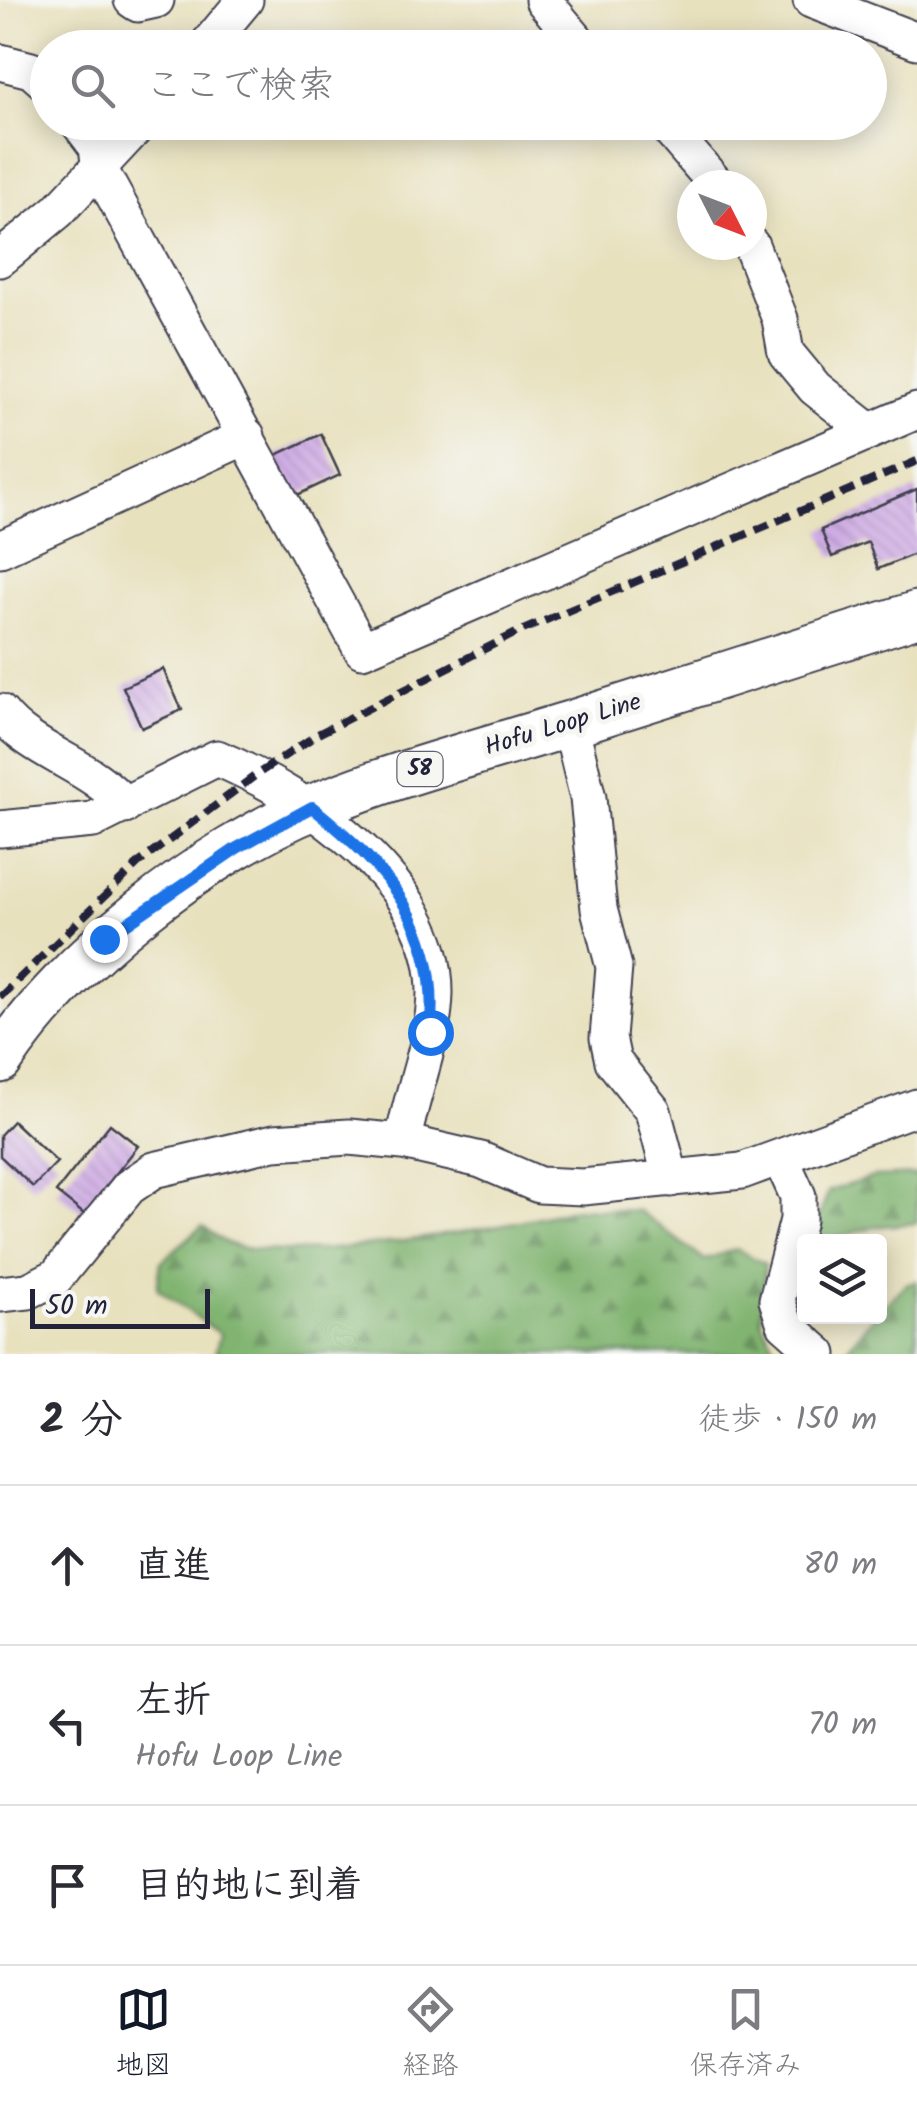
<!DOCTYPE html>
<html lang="ja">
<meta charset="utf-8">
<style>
:root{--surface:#fff;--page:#f7f7f7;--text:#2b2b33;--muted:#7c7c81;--line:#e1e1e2;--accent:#111827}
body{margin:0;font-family:Kalam,"Klee One",sans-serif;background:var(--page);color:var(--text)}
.controls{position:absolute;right:30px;bottom:30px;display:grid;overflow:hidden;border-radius:10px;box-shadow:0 5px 25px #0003}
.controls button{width:90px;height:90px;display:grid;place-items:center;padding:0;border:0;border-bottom:2px solid var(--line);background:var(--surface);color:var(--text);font:50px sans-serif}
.compass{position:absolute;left:677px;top:170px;width:90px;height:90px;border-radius:50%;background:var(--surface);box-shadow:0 5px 25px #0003;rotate:132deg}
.scale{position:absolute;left:30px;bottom:25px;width:180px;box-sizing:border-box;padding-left:10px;border:5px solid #22223b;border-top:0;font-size:28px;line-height:35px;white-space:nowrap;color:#22223b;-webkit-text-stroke:8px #f6f6f2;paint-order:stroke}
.stop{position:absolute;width:30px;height:30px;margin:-22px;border:8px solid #1a73e8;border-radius:50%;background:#fff}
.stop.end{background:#1a73e8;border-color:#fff;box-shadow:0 2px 10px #0008}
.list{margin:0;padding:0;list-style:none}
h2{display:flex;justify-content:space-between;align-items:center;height:130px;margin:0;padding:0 40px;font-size:42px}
h2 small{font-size:32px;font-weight:400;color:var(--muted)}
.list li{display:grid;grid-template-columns:65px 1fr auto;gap:30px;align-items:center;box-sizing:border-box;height:160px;padding:0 40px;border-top:2px solid var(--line)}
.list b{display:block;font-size:38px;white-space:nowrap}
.list p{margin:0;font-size:32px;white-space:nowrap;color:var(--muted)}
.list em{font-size:32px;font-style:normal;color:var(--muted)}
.icon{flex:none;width:55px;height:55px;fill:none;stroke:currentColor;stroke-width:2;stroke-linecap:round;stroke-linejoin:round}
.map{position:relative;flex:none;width:917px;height:1354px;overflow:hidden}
.search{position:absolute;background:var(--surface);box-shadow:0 5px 25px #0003;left:30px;right:30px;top:30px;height:110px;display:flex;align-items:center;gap:25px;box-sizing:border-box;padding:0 35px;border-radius:55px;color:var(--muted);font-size:38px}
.sheet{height:610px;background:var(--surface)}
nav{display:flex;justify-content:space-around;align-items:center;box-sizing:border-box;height:140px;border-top:2px solid var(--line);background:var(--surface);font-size:28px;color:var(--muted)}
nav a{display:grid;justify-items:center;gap:5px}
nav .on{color:var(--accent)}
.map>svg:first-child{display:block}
</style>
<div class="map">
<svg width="917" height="1354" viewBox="0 0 917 1354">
<defs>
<pattern id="forest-firs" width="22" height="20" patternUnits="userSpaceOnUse" patternTransform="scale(2.5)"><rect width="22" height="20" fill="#80b470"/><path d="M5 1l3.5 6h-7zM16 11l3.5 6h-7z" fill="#68925d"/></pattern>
<pattern id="building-back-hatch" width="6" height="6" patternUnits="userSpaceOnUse" patternTransform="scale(2.5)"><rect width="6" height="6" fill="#cface4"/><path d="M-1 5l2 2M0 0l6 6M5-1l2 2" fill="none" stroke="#b194c4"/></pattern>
</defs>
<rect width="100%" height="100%" fill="#f6f6f2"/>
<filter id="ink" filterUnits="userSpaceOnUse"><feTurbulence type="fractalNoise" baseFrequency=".01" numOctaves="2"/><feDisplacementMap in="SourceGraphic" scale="20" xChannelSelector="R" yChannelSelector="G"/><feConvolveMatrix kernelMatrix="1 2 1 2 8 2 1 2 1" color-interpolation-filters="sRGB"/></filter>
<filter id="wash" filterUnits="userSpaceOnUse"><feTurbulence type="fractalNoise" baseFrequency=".0048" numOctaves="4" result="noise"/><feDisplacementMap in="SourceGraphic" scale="40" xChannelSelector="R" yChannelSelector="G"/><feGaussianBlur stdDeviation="2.25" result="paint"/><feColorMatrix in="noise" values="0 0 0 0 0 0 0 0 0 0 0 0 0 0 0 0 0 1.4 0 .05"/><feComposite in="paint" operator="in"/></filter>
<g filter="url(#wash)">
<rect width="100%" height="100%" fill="#e8e1be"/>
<!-- forest -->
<path fill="url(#forest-firs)" stroke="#516b56" stroke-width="2.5" d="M917 1175V1223L873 1227 826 1241 811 1236 829 1191 873 1177Z
M576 1208 639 1211 704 1260 736 1249 765 1264 761 1321 779 1354H215L220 1334 157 1288 161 1262 202 1226C210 1231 218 1239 227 1243 283 1268 512 1226 576 1208Z
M917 1281V1354H842L873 1317 880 1316V1310L906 1284Z"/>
<g id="blocks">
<!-- building -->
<path fill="url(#building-back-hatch)" d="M321 434 340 475 291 498 272 457Z
M917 489V553L878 569 868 542 832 557 821 530Z
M163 669 182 710 142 728 123 687Z
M13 1121 57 1162 33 1187 0 1156V1135Z
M110 1124 138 1146 84 1214 56 1192Z"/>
</g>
</g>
<g filter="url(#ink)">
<use href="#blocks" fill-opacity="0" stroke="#403f4f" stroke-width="2.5"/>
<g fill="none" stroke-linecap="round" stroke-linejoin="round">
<defs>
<path id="minor" d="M132 0 138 4 156 0
M543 0 583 48
M811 0 917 41
M205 48 245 0
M0 62 31 70 48 85
M78 122 97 147 100 170 362 650 917 411
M663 122 717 185
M751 245 780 319 786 353 815 388 868 430
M0 259 58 211 141 122
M0 549 247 436
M0 712C33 754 92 764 125 806
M570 723 588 798 599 909 614 967 608 1038 613 1061 653 1111 671 1179
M0 829 93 820 217 758C306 795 436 883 435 993 434 1043 411 1092 403 1142
M781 1159 798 1196V1220L777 1300 785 1324 819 1354
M0 1294 28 1291 56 1277 129 1187 154 1170 274 1142 349 1137 403 1142 481 1160 539 1185 583 1187 742 1171 917 1107"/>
<path id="major" d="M0 1060C65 961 205 850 316 806 400 772 489 749 576 722 690 686 803 650 917 614"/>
</defs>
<!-- minor casing -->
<use href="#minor" stroke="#403f4f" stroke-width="39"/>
<!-- major casing -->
<use href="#major" stroke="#403f4f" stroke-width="49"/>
<!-- minor -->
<use href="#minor" stroke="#fff" stroke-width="35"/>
<!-- major -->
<use href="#major" stroke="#fff" stroke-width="45"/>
<!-- rail -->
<path stroke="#22223b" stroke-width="8" stroke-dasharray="15 8" stroke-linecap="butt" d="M0 997 140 862 256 775 318 734 516 633 917 461"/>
</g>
</g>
<g fill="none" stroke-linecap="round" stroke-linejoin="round" filter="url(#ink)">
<!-- route -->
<path stroke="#1a73e8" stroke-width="12" d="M104 939 237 848 312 807C388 868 442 930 430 1032"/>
</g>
<g text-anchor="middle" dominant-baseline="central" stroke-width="10" stroke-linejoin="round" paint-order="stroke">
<!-- shield labels -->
<rect fill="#f6f6f2" stroke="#626272" stroke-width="2.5" x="397.5" y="752" width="45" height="34" rx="8"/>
<g font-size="22" font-weight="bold" fill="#22223b">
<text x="420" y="769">58</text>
</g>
<!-- street labels -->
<g font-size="25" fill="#22223b" stroke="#f6f6f2">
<text transform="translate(563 725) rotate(-17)">Hofu Loop Line</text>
</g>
</g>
</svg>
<div class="controls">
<button><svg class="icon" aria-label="layers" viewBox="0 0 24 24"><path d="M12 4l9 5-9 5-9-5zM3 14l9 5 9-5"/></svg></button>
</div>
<svg class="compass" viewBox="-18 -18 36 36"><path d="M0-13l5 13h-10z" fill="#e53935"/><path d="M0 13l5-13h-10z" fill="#7c7c81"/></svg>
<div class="scale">50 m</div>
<div class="stop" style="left:430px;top:1032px"></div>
<div class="stop end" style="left:104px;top:939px"></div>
<div class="search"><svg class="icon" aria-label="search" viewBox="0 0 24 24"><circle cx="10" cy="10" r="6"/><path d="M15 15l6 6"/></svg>ここで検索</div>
</div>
<section class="sheet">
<h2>2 分<small>徒歩 · 150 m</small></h2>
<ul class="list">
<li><svg class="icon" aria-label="ahead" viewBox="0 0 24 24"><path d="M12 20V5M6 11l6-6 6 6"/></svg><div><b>直進</b></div><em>80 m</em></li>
<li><svg class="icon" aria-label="left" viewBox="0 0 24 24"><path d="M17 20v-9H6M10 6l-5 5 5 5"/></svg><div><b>左折</b><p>Hofu Loop Line</p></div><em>70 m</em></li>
<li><svg class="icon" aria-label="arrive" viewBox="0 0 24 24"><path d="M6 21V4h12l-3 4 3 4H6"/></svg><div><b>目的地に到着</b></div></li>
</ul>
</section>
<nav>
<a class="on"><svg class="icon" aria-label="map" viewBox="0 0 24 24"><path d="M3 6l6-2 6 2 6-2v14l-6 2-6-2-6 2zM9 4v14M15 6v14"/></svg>地図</a>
<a><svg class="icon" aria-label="directions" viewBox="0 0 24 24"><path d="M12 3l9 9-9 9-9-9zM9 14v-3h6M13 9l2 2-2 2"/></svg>経路</a>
<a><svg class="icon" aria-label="saved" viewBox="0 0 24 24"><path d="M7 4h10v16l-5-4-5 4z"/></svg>保存済み</a>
</nav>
